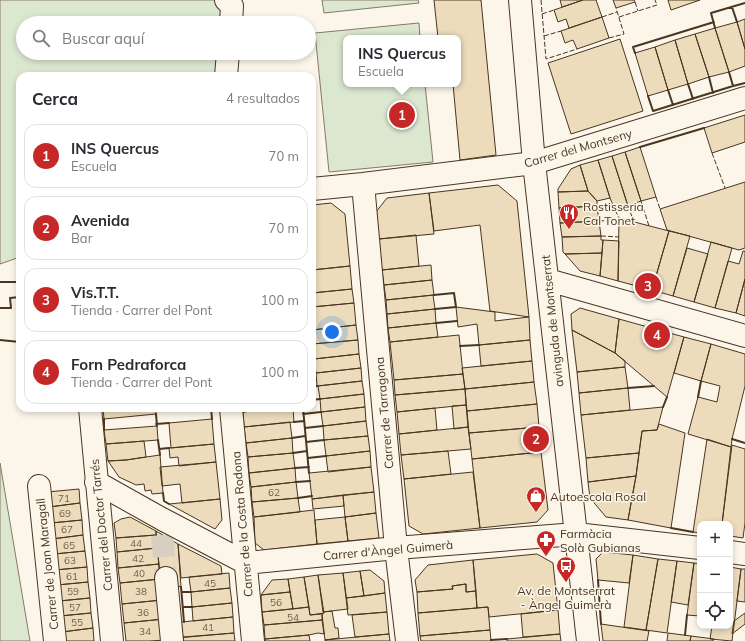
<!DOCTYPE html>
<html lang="es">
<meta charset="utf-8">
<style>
:root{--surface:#fff;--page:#f2f2f3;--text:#2b2b33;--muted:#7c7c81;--line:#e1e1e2;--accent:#c62828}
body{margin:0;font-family:Mulish,sans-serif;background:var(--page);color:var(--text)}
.controls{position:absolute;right:12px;bottom:12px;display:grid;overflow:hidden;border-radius:8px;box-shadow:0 2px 6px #0003}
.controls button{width:36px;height:36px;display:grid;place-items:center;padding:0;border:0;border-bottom:1px solid var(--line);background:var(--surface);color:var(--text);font:20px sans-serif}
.you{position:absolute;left:332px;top:332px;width:14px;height:14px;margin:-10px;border:3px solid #fff;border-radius:50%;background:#1a73e8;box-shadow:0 0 0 6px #1a73e833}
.badge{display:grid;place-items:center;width:26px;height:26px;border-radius:50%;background:var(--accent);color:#fff;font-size:13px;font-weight:700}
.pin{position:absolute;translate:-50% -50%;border:2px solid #fff;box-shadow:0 1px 4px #0006}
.popup{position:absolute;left:343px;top:35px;width:118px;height:52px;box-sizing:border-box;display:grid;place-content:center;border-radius:8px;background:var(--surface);filter:drop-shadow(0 1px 3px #0005);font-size:13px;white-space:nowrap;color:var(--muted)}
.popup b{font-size:15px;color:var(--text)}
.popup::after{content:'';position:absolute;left:50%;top:100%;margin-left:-8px;border:8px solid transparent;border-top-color:var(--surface)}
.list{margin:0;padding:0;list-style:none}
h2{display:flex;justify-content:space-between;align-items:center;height:52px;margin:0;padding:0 16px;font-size:17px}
h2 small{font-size:13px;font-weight:400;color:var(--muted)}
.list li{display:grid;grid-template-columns:26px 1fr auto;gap:12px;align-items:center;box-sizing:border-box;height:64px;margin:0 8px 8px;padding:0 8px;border:1px solid var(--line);border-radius:12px}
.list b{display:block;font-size:15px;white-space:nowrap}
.list p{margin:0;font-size:13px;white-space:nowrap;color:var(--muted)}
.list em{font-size:13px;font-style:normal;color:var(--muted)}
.icon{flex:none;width:22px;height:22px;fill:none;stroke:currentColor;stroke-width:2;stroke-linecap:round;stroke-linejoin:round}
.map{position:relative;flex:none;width:745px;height:641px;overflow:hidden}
.search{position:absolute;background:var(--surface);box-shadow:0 2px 6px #0003;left:16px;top:16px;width:300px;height:44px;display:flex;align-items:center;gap:10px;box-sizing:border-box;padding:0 14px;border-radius:22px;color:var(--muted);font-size:15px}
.panel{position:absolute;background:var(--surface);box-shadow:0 2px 6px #0003;left:16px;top:72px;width:300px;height:340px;border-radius:12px}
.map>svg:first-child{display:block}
</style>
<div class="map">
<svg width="745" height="641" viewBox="0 0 745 641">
<rect width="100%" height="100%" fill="#fbf6e9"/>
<!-- green -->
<path fill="#dce7d0" stroke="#887966" d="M0 0H239L237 23H23V53H235L233 76H20V257L0 264Z
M322 0H418L419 3 324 13Z
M419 23 420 38H346V84H425L433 162 329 172 315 33Z
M0 463 30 641H0Z"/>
<!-- building -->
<path fill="#ecdcbc" stroke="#4a3520" d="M434 0H481L496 155 460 160 453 84H458V38H438Z
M560 0H583L562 7Z
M583 0H596L602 17 569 28 566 19 558 22 554 10Z
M613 0H634L635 2 616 8Z
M668 0H700L671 10Z
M602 17 609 38 577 49 573 40 565 43 561 31Z
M745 19V49L737 22Z
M737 22 745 49V66L729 72 715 28Z
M715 28 729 72 709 77 695 34Z
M695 34 709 77 688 84 675 40Z
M620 39 643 111 571 134 548 63Z
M675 40 688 84 668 90 655 47Z
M655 47 668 90 648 96 635 53Z
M745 115V142L712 153 704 128Z
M640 147 656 197 641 201 625 152Z
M625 152 641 201 628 206 612 156Z
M612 156 628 206 615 210 610 198 598 160Z
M598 160 610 198 597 201 588 191 580 165Z
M580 165 588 191 558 192V189L571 169Z
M745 182V248L739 250 667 230 660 209Z
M498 185 517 201 529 317 490 311 480 225 434 231 429 193Z
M588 191 597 201V206L559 208 558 192Z
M429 193 434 234 379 239 376 212 387 198Z
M331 203 345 214 350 266 312 270V205Z
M597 206 599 221 560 223 559 208Z
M619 218 669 231 652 290 618 281Z
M599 221 601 236 562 237 560 223Z
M669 231 690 236 673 296 652 290Z
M416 235 419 266 382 270 379 239Z
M601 236V240H603L602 253 565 254 563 252 562 237Z
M603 240 619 241 618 281 600 276Z
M711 242 732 248 715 308 694 302Z
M687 248 708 254 694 302 673 296Z
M743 251H745V279L736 313 715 308 728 261 739 264Z
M602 253 600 276 580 271 565 254Z
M431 265 432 280 384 285 382 270Z
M350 266 352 289 312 293V270Z
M745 279V316L736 313Z
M432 280 434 295 386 300 384 285Z
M352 289 354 303 312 307V293Z
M433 295 435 309 387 314 386 300Z
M354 303 356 325 312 330V307Z
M456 307 495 312V321L529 317 530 340 479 345 477 324 458 327Z
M580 308 619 319 615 353 572 330 571 314Z
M435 309 436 323 388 328 387 314Z
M619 319 684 337 667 397 615 353Z
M436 323 438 337 390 342 388 328Z
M356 325 358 340 312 344V330Z
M572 330 615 353 625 361V367L577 372Z
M459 335 463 374 394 380 390 342Z
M684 337 711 344 701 381 674 373Z
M358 340 359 354 314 359 312 344Z
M530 340 532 361 481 366 479 345Z
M711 344 745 354V386L732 439 731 447 688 434 698 397 717 402 720 386 701 381Z
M359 354 361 368 316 373 314 359Z
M532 361 534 382 465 389 462 368Z
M625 367 628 388 579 393 577 372Z
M361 368 362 381 317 386 316 373Z
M463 374 465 389 395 395 394 380Z
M362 381 364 394 320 399 318 386Z
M534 382 537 404 467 411 465 389Z
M628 388 630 410 581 415 579 393Z
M465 389 466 405 397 412 395 395Z
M364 394 365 407 321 412 320 399Z
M537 404 539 427 469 433 467 411Z
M466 405 468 427 454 429 452 406Z
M365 407 366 421 323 426 321 412Z
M663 407 657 430 642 431 639 453 586 458 581 415Z
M103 408H155L156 414 104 419Z
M242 408H279L243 412Z
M279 408H293L294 422 244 427 243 412Z
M435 408 437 430 399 434 397 412Z
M212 419 214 444 171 448 169 423Z
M366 421 368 436 324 440 323 426Z
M290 422 292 438 246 443 244 427Z
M659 424 685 433 671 528 628 520 636 476 642 431 657 430Z
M157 426 158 440 106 444 104 430Z
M468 427 471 449 401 455 399 434Z
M539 427 541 452 472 459 469 433Z
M368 436 370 451 326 456 324 440Z
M292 438 293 453 248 457 246 443Z
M707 439 731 447 722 524H700V533L693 532Z
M144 441 146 457 126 460 108 461 106 444Z
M214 444 216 462 179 466 178 457 170 458 169 448Z
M732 445 745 449V523L743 538 730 536V524H722Z
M370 451 371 467 328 472 326 456Z
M448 451 451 474 404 479 401 455Z
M541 452 548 510 537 522 480 528 472 459Z
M293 453 295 468 249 473 248 457Z
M639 453 636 476 588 482 586 458Z
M160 455 163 493 152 494 151 490 145 491 144 484 136 485 119 477 108 461 126 460Z
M216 462 220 499 182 503 180 484 162 486 160 467Z
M371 467 374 492 312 499 309 473Z
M295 468 296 482 251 487 249 473Z
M473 472 480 528 423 534 409 526 404 479Z
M636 476 628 520 606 517 590 498 588 482Z
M296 482 298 498 252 502 251 487Z
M79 489 80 503 49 507 47 492Z
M374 492 376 513 345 517 343 495Z
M343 495 344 506 313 509 312 499Z
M298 498 300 512 254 517 252 502Z
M220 499 222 520 215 529 169 504Z
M80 503 82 520 51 523 49 507Z
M314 510 317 544 264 550 255 543 254 517Z
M376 513 379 538 348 541 345 517Z
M130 517 156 531V535L116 538 114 523 121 519Z
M345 517 348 541 317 544 315 520Z
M82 520 83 535 52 539 51 523Z
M156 531 178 544 181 587 171 584 160 579Z
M83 535 85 551 54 554 52 539Z
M156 535 157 548 117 552 116 538Z
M178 544 221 566 222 574 181 578Z
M157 548 159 564 118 568 117 552Z
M85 551 87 567 55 570 54 554Z
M603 552 633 555 629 583 598 580 596 559Z
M537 554 553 563 558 610 489 617 488 607 477 608 473 560Z
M633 555 658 559 646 630 624 627Z
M658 559 677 561 667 633 646 630Z
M473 560 476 591 466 592V584L452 586 453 589 417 592 415 580 428 565Z
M677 561 694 563 688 605 671 602Z
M694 563 700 564V616L687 615Z
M159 564 160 579 120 583 118 568Z
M87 567 88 582 57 585 55 570Z
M730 567 741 569 732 641 710 639 712 626H730Z
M741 569H745V602L737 601Z
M370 570 384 581 385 593 364 596 360 571Z
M360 571 364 596 346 598 343 573Z
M229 573 230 588 191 592 189 577Z
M343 573 348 609 323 612 318 575Z
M318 575 324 613 310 615 304 577Z
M304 577 309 607 293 609 288 579Z
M160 579 162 600 122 604 120 583Z
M288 579 290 592 261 595 272 580Z
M88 582 90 598 59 601 57 585Z
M466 584V592L476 591 477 608 418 613 417 592 453 589 452 586Z
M230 588 232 603 192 607 191 592Z
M290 592 293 609 262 612 261 595Z
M385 593 387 612 348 615 346 598Z
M90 598 91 613 60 616 59 601Z
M162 600 164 619 124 623 122 604Z
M232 603 233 617 193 621 192 607Z
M309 607 310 615 322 614V620L264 625 262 612Z
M488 607 490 630 420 636 418 613Z
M558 610 560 634 523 637 521 614Z
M332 611 335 628H338L339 638 325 640 322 614 324 613 323 612Z
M387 612 389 634 355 637 352 615Z
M91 613 93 628 62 632 60 616Z
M745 613V624L732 634 734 621Z
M233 617 234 633 183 637 181 622Z
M164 619 166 640 149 641H126L124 623Z
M322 620 324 634 318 633 309 635 265 639 264 625Z
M601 624 649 631 647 641H603Z
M93 628 94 641H63L62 632Z
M490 630 491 641H421L420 636Z
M234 633 235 641H177V638Z
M668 633 691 636 690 641H667Z
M389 634 390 641H325V640Z
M560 634 561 641H507V639Z
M309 635 310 641H265V639Z
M691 636 714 639 713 641H690Z"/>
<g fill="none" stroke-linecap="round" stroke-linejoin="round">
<!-- minor-tunnel -->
<path stroke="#d8cfc1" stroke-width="22" stroke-dasharray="22 11" stroke-linecap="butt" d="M162 535 166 578"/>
<defs>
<path id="minor" d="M226 0 232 6 231 23
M520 0 534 163 588 641
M226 76 228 53
M363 184 396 548 407 641
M312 189 363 184 534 163 745 98
M548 280 745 336
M90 408 112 641
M231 408 253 641
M96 482 162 519 246 563 396 548 576 534 700 548
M39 486 55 641
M730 552 745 554
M166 578 172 641"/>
</defs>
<!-- minor casing -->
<use href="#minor" stroke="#4a3520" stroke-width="24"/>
<!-- minor -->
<use href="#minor" stroke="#fbf6e9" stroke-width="22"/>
<!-- fence -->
<path stroke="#4a3520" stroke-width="1" stroke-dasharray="5 2" stroke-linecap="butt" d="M541 0 546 59 577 49
M635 2 638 11
M542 14 554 10
M602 17 617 12
M619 17 657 5 655 0
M544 36 561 31
M609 38 624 34 616 8
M712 153 725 188
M656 197 660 209
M641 201 649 226
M597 206 613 205
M628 206 634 222
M615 210 619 218
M599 221 619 220
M601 236 619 237"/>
<!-- wall -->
<path stroke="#4a3520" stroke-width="2" d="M732 7 737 22
M715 28 711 13 745 3
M635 53 633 47 714 22
M709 77 713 93
M688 84 693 99
M733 86 745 83
M668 90 673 105
M648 96 653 111 733 86 729 72
M640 147 704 128
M0 282H18
M434 295 454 293 456 307 435 309
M0 308H11L10 298 20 297
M436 323 457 321
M0 340 20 342
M460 346 479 345
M312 387 317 386
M628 388 654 386
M698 397 701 381
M312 400 320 399
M663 407 667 397
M34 408H35
M211 408 212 419
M303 408 309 473
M156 414 157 426
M303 414 321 412
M104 419V430
M294 422 304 421
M156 424 169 423
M305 428 323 426
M292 438 305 436
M732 439 745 443
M158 440 160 455
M306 442 324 440
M159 449 169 448
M293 453 307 451
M308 458 326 456
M295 468 309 467
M296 482 310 481
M163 493 164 501 169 504
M298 498 312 496
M671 528 693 532
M598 580 601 624
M181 587 184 622
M182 592H191
M183 607H192
M685 635 687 615
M491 640 507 639"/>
</g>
<!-- icons -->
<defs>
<symbol id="restaurant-pin" viewBox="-11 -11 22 30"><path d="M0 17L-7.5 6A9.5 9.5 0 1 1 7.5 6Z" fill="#c62828" stroke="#fbf6e9"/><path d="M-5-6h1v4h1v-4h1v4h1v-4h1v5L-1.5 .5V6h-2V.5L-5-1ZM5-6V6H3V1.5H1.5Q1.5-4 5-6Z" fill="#fff"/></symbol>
<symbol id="shop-pin" viewBox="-11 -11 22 30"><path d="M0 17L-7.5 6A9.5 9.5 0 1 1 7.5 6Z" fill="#c62828" stroke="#fbf6e9"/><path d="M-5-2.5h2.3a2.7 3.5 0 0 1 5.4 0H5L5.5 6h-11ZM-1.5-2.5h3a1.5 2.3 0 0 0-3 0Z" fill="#fff"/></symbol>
<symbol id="pharmacy-pin" viewBox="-11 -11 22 30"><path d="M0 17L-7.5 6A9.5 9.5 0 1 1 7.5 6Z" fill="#c62828" stroke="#fbf6e9"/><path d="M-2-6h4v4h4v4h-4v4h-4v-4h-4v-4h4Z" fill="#fff"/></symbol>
<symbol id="bus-pin" viewBox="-11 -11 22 30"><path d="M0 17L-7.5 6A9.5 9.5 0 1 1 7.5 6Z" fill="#c62828" stroke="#fbf6e9"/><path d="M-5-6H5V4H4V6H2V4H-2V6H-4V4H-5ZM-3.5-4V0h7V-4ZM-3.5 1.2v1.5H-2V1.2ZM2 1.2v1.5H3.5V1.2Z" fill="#fff"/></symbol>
</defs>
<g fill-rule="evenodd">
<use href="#restaurant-pin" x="558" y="202" width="22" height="30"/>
<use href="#shop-pin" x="525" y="485" width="22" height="30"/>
<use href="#pharmacy-pin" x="535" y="529" width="22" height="30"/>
<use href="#bus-pin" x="555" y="555" width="22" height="30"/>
</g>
<g text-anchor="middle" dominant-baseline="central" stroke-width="3" stroke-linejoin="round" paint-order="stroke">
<!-- number labels -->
<g font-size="10" fill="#725f47">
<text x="274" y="492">62</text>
<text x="64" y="498">71</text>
<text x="65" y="513">69</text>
<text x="67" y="529">67</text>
<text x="136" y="543">44</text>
<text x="69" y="545">65</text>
<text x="138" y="558">42</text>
<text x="70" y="560">63</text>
<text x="139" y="573">40</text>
<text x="72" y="576">61</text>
<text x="210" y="583">45</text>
<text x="73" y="591">59</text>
<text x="141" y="591">38</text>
<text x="276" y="602">56</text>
<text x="75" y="607">57</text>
<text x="143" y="612">36</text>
<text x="293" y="617">54</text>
<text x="77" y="622">55</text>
<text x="208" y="627">41</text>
<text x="145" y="631">34</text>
</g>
<!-- street labels -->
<g font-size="12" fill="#4a3520" stroke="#fbf6e9">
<text transform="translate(578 148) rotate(-16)">Carrer del Montseny</text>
<text transform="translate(552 321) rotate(-96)">avinguda de Montserrat</text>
<text transform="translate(384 413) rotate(-95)">Carrer de Tarragona</text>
<text transform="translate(242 524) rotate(-95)">Carrer de la Costa Rodona</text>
<text transform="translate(101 525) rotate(-96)">Carrer del Doctor Tarrés</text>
<text transform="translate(388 550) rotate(-5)">Carrer d'Àngel Guimerà</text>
<text transform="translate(47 564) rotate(-96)">Carrer de Joan Maragall</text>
</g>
<!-- poi labels -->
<g font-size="12" fill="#4a3520" stroke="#fbf6e9" text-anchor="start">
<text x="583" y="206">Rostisseria<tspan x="583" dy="14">Cal Tonet</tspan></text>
<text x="550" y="496">Autoescola Rosal</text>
<text x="560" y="533">Farmàcia<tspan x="560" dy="14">Solà Gubianas</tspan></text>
<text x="566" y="590" text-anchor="middle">Av. de Montserrat<tspan x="566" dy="14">- Àngel Guimerà</tspan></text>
</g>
</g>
</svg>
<div class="controls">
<button>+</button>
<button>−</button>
<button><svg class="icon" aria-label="locate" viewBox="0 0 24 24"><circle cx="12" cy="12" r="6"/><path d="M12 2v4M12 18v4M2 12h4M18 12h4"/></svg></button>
</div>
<div class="you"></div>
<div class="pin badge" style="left:402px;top:115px">1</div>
<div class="popup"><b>INS Quercus</b>Escuela</div>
<div class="pin badge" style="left:536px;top:439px">2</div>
<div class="pin badge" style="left:648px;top:286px">3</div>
<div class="pin badge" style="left:657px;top:335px">4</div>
<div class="search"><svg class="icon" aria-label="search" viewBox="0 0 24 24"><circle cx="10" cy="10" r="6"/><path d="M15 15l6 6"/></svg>Buscar aquí</div>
<section class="panel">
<h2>Cerca<small>4 resultados</small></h2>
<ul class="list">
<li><span class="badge">1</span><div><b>INS Quercus</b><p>Escuela</p></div><em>70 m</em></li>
<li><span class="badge">2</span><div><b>Avenida</b><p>Bar</p></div><em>70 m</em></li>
<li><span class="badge">3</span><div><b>Vis.T.T.</b><p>Tienda · Carrer del Pont</p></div><em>100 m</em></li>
<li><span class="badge">4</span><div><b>Forn Pedraforca</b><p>Tienda · Carrer del Pont</p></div><em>100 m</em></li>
</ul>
</section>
</div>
